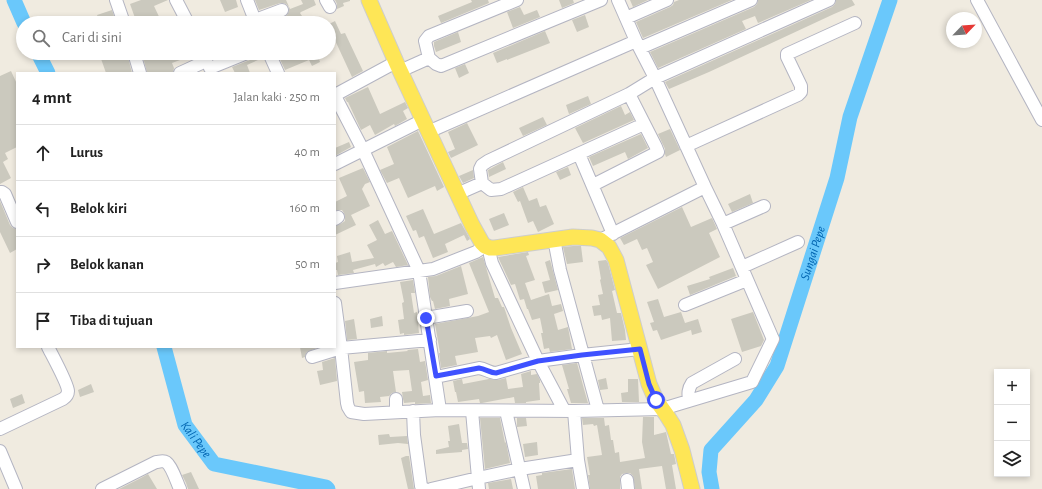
<!DOCTYPE html>
<html lang="id">
<meta charset="utf-8">
<style>
:root{--surface:#fff;--page:#f2f2f2;--text:#222;--muted:#767676;--line:#e0e0e0}
body{margin:0;font-family:"Alegreya Sans",sans-serif;background:var(--page);color:var(--text)}
.controls{position:absolute;right:12px;bottom:12px;display:grid;overflow:hidden;border-radius:0px;box-shadow:0 2px 6px #0003}
.controls button{width:36px;height:36px;display:grid;place-items:center;padding:0;border:0;border-bottom:1px solid var(--line);background:var(--surface);color:var(--text);font:20px sans-serif}
.compass{position:absolute;left:946px;top:12px;width:36px;height:36px;border-radius:50%;background:var(--surface);box-shadow:0 2px 6px #0003;rotate:65deg}
.stop{position:absolute;width:12px;height:12px;margin:-9px;border:3px solid #3e51ff;border-radius:50%;background:#fff}
.stop.end{background:#3e51ff;border-color:#fff;box-shadow:0 1px 4px #0008}
.list{margin:0;padding:0;list-style:none}
h2{display:flex;justify-content:space-between;align-items:center;height:52px;margin:0;padding:0 16px;font-size:17px}
h2 small{font-size:13px;font-weight:400;color:var(--muted)}
.list li{display:grid;grid-template-columns:26px 1fr auto;gap:12px;align-items:center;box-sizing:border-box;height:56px;padding:0 16px;border-top:1px solid var(--line)}
.list b{display:block;font-size:15px;white-space:nowrap}
.list em{font-size:13px;font-style:normal;color:var(--muted)}
.icon{flex:none;width:22px;height:22px;fill:none;stroke:currentColor;stroke-width:2;stroke-linecap:round;stroke-linejoin:round}
.map{position:relative;flex:none;width:1042px;height:489px;overflow:hidden}
.search{position:absolute;background:var(--surface);box-shadow:0 2px 6px #0003;left:16px;top:16px;width:320px;height:44px;display:flex;align-items:center;gap:10px;box-sizing:border-box;padding:0 14px;border-radius:22px;color:var(--muted);font-size:15px}
.panel{position:absolute;background:var(--surface);box-shadow:0 2px 6px #0003;left:16px;top:72px;width:320px;height:276px;border-radius:0px}
.map>svg:first-child{display:block}
</style>
<div class="map">
<svg width="1042" height="489" viewBox="0 0 1042 489">
<rect width="100%" height="100%" fill="#f0ebe0"/>
<g fill="none" stroke-linecap="round" stroke-linejoin="round">
<!-- river -->
<g stroke="#6ac8fb" stroke-width="15">
<path d="M14 0 24 23"/>
<path d="M38 53 48 73"/>
<path id="s1" d="M164 347 185 425 214 464 326 487 328 489"/>
<path id="s2" d="M712 489 709 472 711 450 756 400 777 366 837 178 850 117 890 0"/>
</g>
</g>
<!-- building -->
<path fill="#cbc9be" d="M141 0H168L154 6 162 23H138L136 17 135 18 130 4Z
M220 0H236L238 7 225 12Z
M255 0H286L290 9 303 4 301 0H314L316 5 301 12 300 13 302 16 284 23H268L287 15 289 11V7L286 4 283 3H280L259 10Z
M335 0H350V1L343 3 344 6 337 9V4Z
M471 0H488L489 3 441 23 438 16 472 2Z
M559 0H573L574 3 562 8Z
M630 0H648L633 7Z
M679 0H732L643 38 636 22 670 7 673 5 674 2Z
M758 0H811L758 23 755 16 742 21 746 29 658 68 650 52 754 7 757 4Z
M836 0H852L855 5 834 14 709 72 669 89 665 82 832 7 835 4Z
M520 7 524 15 537 10 540 17 513 28 507 12Z
M112 10 115 19 103 23H100L97 15Z
M585 15 589 27 577 32 572 20Z
M335 21 341 34 345 33 363 71 352 77 333 36 329 38V24Z
M545 31 550 43 507 60V59L497 63 493 53Z
M458 32 461 42 436 52 434 46V42Z
M99 53H127L132 73H106Z
M142 53H196V54L172 63 174 68 173 73H147Z
M255 53 258 60 247 65 250 73H235L232 67 250 60 253 57Z
M283 53H325L318 56 320 62 312 66 309 60 285 70 278 55Z
M465 64 469 73 459 78 455 68Z
M11 71 17 84V147L5 153 8 159 3 162 11 178 0 184V76Z
M368 87 380 114 405 102 408 108 403 111 407 119 395 126 394 124 375 135 370 125 361 130 348 102H347L345 98Z
M588 96 591 104 569 114 566 105Z
M621 106 625 115 630 112 634 120 583 143 575 128Z
M543 117 547 125 523 136 519 128Z
M467 123 478 145 451 158 448 152 455 149 448 132Z
M670 129 680 150 666 157 665 154V149L658 134Z
M418 131 444 187 437 191 435 186 408 198 399 178 387 183 380 170 394 164 387 147Z
M641 134 648 148 628 159 625 152 593 166 589 157Z
M349 142 351 147 335 156V148Z
M503 162 506 169 489 177 488 170Z
M568 167 571 175 560 180 556 172Z
M363 168 370 182 365 184 362 189 370 206 351 215 356 225 335 235V226L342 223 345 221V217L344 213 342 210H335V202L347 196 339 178Z
M473 170 474 178 463 183 459 176Z
M523 187 529 201 537 198 540 207 546 205 554 224 538 232 533 221 528 223 520 201 518 202 513 192Z
M750 194 753 203 732 212 728 204Z
M0 201 10 225 13 228 17 229V249L10 253 0 232Z
M682 207 691 227 712 218 717 229 709 233 720 257 658 289 646 265 653 262 647 248 642 250 637 239 624 245 620 238Z
M423 209 434 234 461 223 470 239 467 241 464 235 445 244 448 252 433 258 424 236 419 238 416 230 413 231 406 216Z
M504 213 509 225 494 231 489 219Z
M378 220 385 234 392 231 408 265 396 267 393 262 385 266 383 263 376 267 375 264 353 270 354 273 338 275 337 270H335V263L338 262 337 256 350 252 352 262 374 258 367 245 377 240 369 225Z
M573 246H581L583 262 567 264 563 247Z
M528 252 529 255 526 256 535 280 525 283 531 300 549 294 552 306 561 304 563 311 554 314 558 330 568 327 572 349 550 352 549 348 544 349 541 333H543L540 318 532 320 528 309H527L524 299 520 300 515 284 511 285 498 257Z
M483 257 495 298H498L502 307H504L511 328 522 354 506 360 497 335 491 338 490 336 475 338 478 352 455 356 457 365 441 368 439 353H440L435 324 478 316 489 312 469 263Z
M550 260 558 290 545 293 542 282 550 280 545 262Z
M606 260 608 263 615 290 612 291 617 313H621L625 330 626 340 612 341 610 318 602 320 601 315 594 316 592 306 600 305 598 295 603 294 600 280 601 279 598 261Z
M461 266 468 294 449 299 450 306 435 309 433 301H432L430 297 428 277 436 276Z
M733 268 736 276 690 295 687 286 710 279 709 277Z
M413 280 415 293H411L414 313 417 312 419 333 404 335V333L400 334 398 320 404 319 402 303 404 302 400 282Z
M658 299 664 317 681 312 685 323 698 319 702 332 692 335 691 330 661 340 657 330 653 331 650 323 654 322 647 302Z
M753 312 764 340 761 346 742 352 731 319Z
M382 316 383 326 371 328 370 319Z
M354 319 357 339 347 340 345 321Z
M300 347H319L307 352 305 357 302 358Z
M418 349 420 362 425 361 428 380 421 382 423 396 430 395 431 403 415 404V402L404 403 403 399 402 392 412 391 409 370 393 371 396 392 392 393 389 396 380 397 381 402 365 403 364 391 359 392 354 362 368 360V353L387 351V353L408 351 407 350Z
M335 358 337 381 320 385 317 371 323 370 322 362Z
M577 363 584 389 588 403H571L567 389H569L562 365Z
M531 371V375L537 374 540 380V383H539L540 400 526 402V403H515L514 397 482 403H480L479 399 458 402 456 392H455L453 381 462 379 463 384 489 379 498 380 506 378 508 389 523 387 521 374Z
M606 378 608 389 600 390 598 380Z
M628 379H638L639 402H622L621 393 628 392Z
M91 384 94 392 80 397 78 390Z
M22 394 25 403 13 408 10 399Z
M643 417H654V435L666 432 671 454H674L676 464 672 465 676 489H666L662 466 639 469 642 489H635L633 476 630 473H627L622 474 620 477V489H590L588 475H590L587 457 602 455 597 425 594 426 593 424 583 425 582 418H604L605 426 609 425 611 440H613L615 453 619 452 620 462 645 458 642 442Z
M480 418H500L505 443 506 442 510 463 485 469Z
M517 418H526L527 426 517 427Z
M459 424 462 443H467L468 449 462 450V452L436 454V450L449 447 448 441H450L448 426Z
M389 434 390 437 407 436 408 444 398 443 379 445 378 435Z
M537 442 538 455 525 457 523 444Z
M406 456H409L414 489H408L401 458Z
M572 469 575 489H538L536 476 542 475V473Z
M191 472 199 489H188L186 483 182 475Z
M148 474 157 489H119L139 479Z
M511 479 513 489H489L488 483Z"/>
<g fill="none" stroke-linecap="round" stroke-linejoin="round">
<defs>
<path id="minor" d="M116 0 124 23
M176 0 188 23
M247 0 256 23
M326 0 330 7
M977 0 1042 120
M626 18 667 0
M255 20 282 10
M640 48 751 0
M134 53 140 73
M269 53 278 73
M429 58 425 41 429 36 517 0
M210 68 247 53
M400 71 429 58 436 64 441 66 601 0
M180 73 206 61
M629 94 655 78 829 0
M335 95 396 62
M335 96 363 150 423 120
M428 132 636 41
M686 146 798 95 801 92V86L787 57V54L855 23
M579 154 613 234
M335 164 363 150 419 271 440 410
M482 183 480 169 482 165 488 161 629 94 656 147 658 152 593 185
M0 192H2L5 194 17 222
M457 194 482 183 491 190 501 189 644 124
M335 219 338 217
M723 224 764 206
M554 239 560 270 598 410
M600 240 705 187
M490 248V255L492 263 538 361 564 410
M742 267 798 242
M335 283 433 269 476 252 485 246
M335 303 341 348 347 403 348 407 351 412 364 414 440 410 574 411 662 409 752 382 773 339 772 337 723 224 705 187 655 78 636 41 618 0
M685 305 747 280
M426 318 467 311
M312 357 341 348 430 340
M436 377 479 368C486 369 490 373 496 373L538 361 582 355 640 349
M689 401C688 393 688 389 692 383L735 359
M413 411 414 435 421 486 423 488 425 489
M506 411 524 489
M574 411 578 460 583 489
M396 412V399
M0 429 63 399C66 397 68 395 68 391 68 384 52 355 48 347
M0 451 16 489
M627 480 628 489
M102 489 156 462C159 462 163 460 166 462 172 466 177 483 180 489
M431 489 478 478 472 411
M479 489 478 478 520 469 578 460"/>
<path id="major" d="M369 0 396 62 472 225 482 243 485 246 490 248H495L573 237 592 238 600 240 609 247 616 260 649 384 656 400 666 414 673 425 682 450 692 489"/>
</defs>
<!-- minor casing -->
<use href="#minor" stroke="#b4b5c2" stroke-width="14"/>
<!-- major casing -->
<use href="#major" stroke="#cdcdcd" stroke-width="17"/>
<!-- minor -->
<use href="#minor" stroke="#fff" stroke-width="12"/>
<!-- major -->
<use href="#major" stroke="#fee656" stroke-width="15"/>
</g>
<g fill="none" stroke-linecap="round" stroke-linejoin="round">
<!-- route -->
<path stroke="#3e51ff" stroke-width="5" d="M426 318 436 376 479 368C486 369 490 373 496 373L538 361 582 355 640 349 649 384 656 400"/>
</g>
<g text-anchor="middle" dominant-baseline="central" stroke-width="3" stroke-linejoin="round" paint-order="stroke">
<!-- water labels -->
<g font-size="13" font-style="italic" fill="#0064b0" stroke="#fff">
<text stroke="none"><textPath href="#s2" startOffset="265">Sungai Pepe</textPath></text>
<text stroke="none"><textPath href="#s1" startOffset="99">Kali Pepe</textPath></text>
</g>
</g>
</svg>
<div class="controls">
<button>+</button>
<button>−</button>
<button><svg class="icon" aria-label="layers" viewBox="0 0 24 24"><path d="M12 4l9 5-9 5-9-5zM3 14l9 5 9-5"/></svg></button>
</div>
<svg class="compass" viewBox="-18 -18 36 36"><path d="M0-13l5 13h-10z" fill="#e53935"/><path d="M0 13l5-13h-10z" fill="#767676"/></svg>
<div class="stop" style="left:656px;top:400px"></div>
<div class="stop end" style="left:426px;top:318px"></div>
<div class="search"><svg class="icon" aria-label="search" viewBox="0 0 24 24"><circle cx="10" cy="10" r="6"/><path d="M15 15l6 6"/></svg>Cari di sini</div>
<section class="panel">
<h2>4 mnt<small>Jalan kaki · 250 m</small></h2>
<ul class="list">
<li><svg class="icon" aria-label="ahead" viewBox="0 0 24 24"><path d="M12 20V5M6 11l6-6 6 6"/></svg><div><b>Lurus</b></div><em>40 m</em></li>
<li><svg class="icon" aria-label="left" viewBox="0 0 24 24"><path d="M17 20v-9H6M10 6l-5 5 5 5"/></svg><div><b>Belok kiri</b></div><em>160 m</em></li>
<li><svg class="icon" aria-label="right" viewBox="0 0 24 24"><path d="M7 20v-9h11M14 6l5 5-5 5"/></svg><div><b>Belok kanan</b></div><em>50 m</em></li>
<li><svg class="icon" aria-label="arrive" viewBox="0 0 24 24"><path d="M6 21V4h12l-3 4 3 4H6"/></svg><div><b>Tiba di tujuan</b></div></li>
</ul>
</section>
</div>
